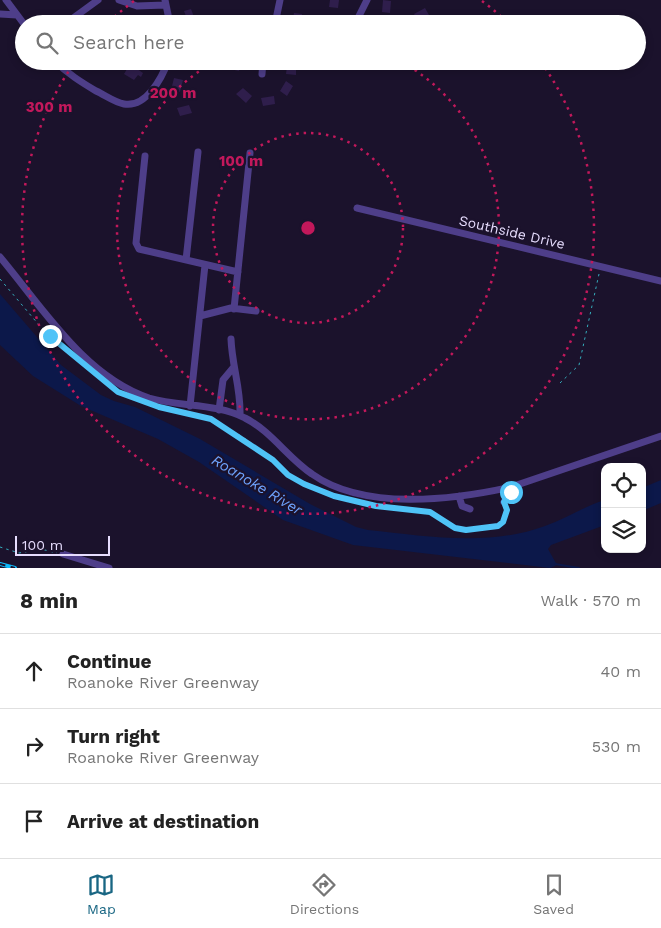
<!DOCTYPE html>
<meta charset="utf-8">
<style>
:root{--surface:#fff;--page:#f6f6f6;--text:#222;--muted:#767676;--line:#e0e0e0;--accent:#196683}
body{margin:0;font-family:"Work Sans",sans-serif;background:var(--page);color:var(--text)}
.controls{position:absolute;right:15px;bottom:15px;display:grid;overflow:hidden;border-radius:10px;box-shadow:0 2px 8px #0003}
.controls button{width:45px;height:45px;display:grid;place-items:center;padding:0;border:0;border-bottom:1px solid var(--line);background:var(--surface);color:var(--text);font:25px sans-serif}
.scale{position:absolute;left:15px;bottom:12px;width:95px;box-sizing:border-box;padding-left:5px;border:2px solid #e7ddfe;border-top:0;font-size:14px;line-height:18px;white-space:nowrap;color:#e7ddfe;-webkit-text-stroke:4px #1b122c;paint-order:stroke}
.stop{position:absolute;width:15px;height:15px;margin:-11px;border:4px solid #4fc3f7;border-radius:50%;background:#fff}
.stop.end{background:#4fc3f7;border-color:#fff;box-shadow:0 1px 5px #0008}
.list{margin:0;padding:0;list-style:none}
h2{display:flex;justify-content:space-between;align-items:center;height:65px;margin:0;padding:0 20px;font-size:21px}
h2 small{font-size:16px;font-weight:400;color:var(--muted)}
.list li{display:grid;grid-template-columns:32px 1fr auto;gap:15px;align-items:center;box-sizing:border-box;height:75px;padding:0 20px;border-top:1px solid var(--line)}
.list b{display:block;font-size:19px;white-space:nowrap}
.list p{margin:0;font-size:16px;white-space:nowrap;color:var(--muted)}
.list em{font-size:16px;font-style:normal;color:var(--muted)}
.icon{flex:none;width:28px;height:28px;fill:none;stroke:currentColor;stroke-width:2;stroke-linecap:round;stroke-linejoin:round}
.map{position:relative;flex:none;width:661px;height:568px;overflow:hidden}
.search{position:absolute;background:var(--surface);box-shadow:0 2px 8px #0003;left:15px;right:15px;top:15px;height:55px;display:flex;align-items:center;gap:12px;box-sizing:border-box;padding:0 18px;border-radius:28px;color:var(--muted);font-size:19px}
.sheet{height:290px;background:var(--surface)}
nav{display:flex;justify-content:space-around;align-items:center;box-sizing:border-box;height:70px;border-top:1px solid var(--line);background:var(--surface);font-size:14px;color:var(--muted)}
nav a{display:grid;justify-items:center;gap:2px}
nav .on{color:var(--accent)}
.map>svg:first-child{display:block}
</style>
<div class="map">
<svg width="661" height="568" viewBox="0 0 661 568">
<rect width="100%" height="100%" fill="#1b122c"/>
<!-- water -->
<path fill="#0c184a" d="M0 294 61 365 101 395 114 401 135 407 200 439 310 504 356 527 368 530C426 536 488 547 545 526 566 519 584 506 605 500V525L551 545 548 549 557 565 550 568 353 545 283 520 199 462 158 439 81 406 33 376 0 345Z
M661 480V503L642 511V488Z"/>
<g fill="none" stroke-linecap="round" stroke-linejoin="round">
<!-- stream -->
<path stroke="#0c184a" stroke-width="2" d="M555 564 579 568"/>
</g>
<!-- building -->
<path fill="#2f1e4c" d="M330 0H339L338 8 329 7Z
M383 0 391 1 390 13 382 12Z
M425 8 429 15 418 21 414 14Z
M191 9 194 17 187 19 184 11Z
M294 13 302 14 301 24H292Z
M236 16 249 17 248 24H235Z
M151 17 153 24H145L143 20Z
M181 61H190L189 67 180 66Z
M232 61H241L239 71 230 69Z
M130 64 143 73 141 77 138 75 134 80 124 74Z
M287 66 296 67V75L286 74Z
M174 78 183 80 180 92 171 90Z
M286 81 293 86 287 96 280 91Z
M243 88 252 96 246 103 236 94Z
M274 96 275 104 263 106 261 98Z
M189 105 192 113 180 116 177 108Z"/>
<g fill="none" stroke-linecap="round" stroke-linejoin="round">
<!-- path -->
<path stroke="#34adbc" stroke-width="1" stroke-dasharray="2.5 4" stroke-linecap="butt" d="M0 279 39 325 76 359
M560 383 579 365 599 274
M111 387 122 394
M191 413C215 417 253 443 273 459 283 468 290 477 302 483 330 498 363 504 394 508 404 509 414 508 424 510 437 513 445 524 457 528 473 534 507 530 506 509
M0 547 19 553 41 549 57 553"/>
<!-- minor -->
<path stroke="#4e3e89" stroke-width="7" d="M6 0 24 24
M119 0 137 6 165 5
M165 0 170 24
M0 14 17 15
M359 16 367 0
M65 24 98 0
M275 24 280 0
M55 61C68 74 81 82 96 91 105 95 114 102 124 104 146 108 162 78 168 61
M262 74 263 61
M145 156 136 243 139 249 238 272
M357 208 661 281
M0 257C42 307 85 377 149 398 180 407 217 403 245 418 271 431 288 458 312 474 364 511 453 500 511 487L661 436
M186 260 198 152
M234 309 250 153
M200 316 231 308 256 311
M231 339C232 366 241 389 240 415
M190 406 205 265
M219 410 223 380 233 368
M459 496 462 506 470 509
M504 502 511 492V487
M63 554 109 568"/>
<defs>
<path id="rail" d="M0 564 15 568"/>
</defs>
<!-- rail casing -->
<use href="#rail" stroke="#0ebafa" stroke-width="4"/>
<!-- rail -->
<use href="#rail" stroke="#1b122c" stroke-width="2" stroke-dasharray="5.5" stroke-linecap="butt"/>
</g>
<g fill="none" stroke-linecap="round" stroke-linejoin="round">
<!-- route -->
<path stroke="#4fc3f7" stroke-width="6" d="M50 336 118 392 159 407 211 419 273 460 288 475 304 484 334 496 376 506 430 512 455 528 466 530 498 526 503 522 507 510 504 502 511 492"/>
</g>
<!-- distance rings -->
<g fill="none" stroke="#c2185b" stroke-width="2.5" stroke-dasharray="2.5 5">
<circle cx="308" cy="228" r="95"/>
<path d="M402 62A191 191 0 1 1 214 62"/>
<path d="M109 22A286 286 0 0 1 134 1M482 1A286 286 0 0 1 507 22M541 62A286 286 0 1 1 75 62"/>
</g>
<g text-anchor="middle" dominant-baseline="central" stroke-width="4.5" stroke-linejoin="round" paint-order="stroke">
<!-- street labels -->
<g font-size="14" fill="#e7ddfe" stroke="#1b122c">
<text transform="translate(512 232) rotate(13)">Southside Drive</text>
</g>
<!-- water labels -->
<g font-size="15" font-style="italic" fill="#6ea2fc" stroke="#1b122c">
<text transform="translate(257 485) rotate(31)">Roanoke River</text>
</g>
</g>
<circle cx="308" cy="228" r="8" fill="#c2185b" stroke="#1b122c" stroke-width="2.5"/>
<g font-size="15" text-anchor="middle" font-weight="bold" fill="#c2185b" stroke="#1b122c" stroke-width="4.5" stroke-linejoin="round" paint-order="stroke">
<text x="173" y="98">200 m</text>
<text x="49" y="112">300 m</text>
<text x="241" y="166">100 m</text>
</g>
</svg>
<div class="controls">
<button><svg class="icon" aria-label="locate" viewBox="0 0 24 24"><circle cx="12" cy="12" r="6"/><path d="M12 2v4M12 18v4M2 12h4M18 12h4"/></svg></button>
<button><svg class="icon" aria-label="layers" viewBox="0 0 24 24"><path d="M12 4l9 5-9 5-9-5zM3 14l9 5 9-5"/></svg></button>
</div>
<div class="scale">100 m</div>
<div class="stop" style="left:511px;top:492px"></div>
<div class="stop end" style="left:50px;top:336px"></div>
<div class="search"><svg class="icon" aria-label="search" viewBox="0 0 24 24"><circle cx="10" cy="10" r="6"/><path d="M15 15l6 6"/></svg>Search here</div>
</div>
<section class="sheet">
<h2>8 min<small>Walk · 570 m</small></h2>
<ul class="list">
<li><svg class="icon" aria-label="ahead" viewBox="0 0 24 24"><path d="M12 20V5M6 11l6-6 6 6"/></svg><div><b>Continue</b><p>Roanoke River Greenway</p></div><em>40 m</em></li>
<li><svg class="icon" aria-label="right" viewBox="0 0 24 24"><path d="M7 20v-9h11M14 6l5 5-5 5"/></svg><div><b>Turn right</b><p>Roanoke River Greenway</p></div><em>530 m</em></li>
<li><svg class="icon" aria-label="arrive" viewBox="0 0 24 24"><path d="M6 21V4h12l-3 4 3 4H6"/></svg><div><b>Arrive at destination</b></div></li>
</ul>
</section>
<nav>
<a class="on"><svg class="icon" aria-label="map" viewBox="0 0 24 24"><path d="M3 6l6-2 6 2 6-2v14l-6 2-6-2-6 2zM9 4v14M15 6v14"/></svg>Map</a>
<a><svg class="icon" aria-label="directions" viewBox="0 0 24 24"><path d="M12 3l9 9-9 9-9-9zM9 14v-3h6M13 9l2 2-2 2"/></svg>Directions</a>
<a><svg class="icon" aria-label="saved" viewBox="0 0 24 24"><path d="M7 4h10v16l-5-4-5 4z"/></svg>Saved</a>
</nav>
